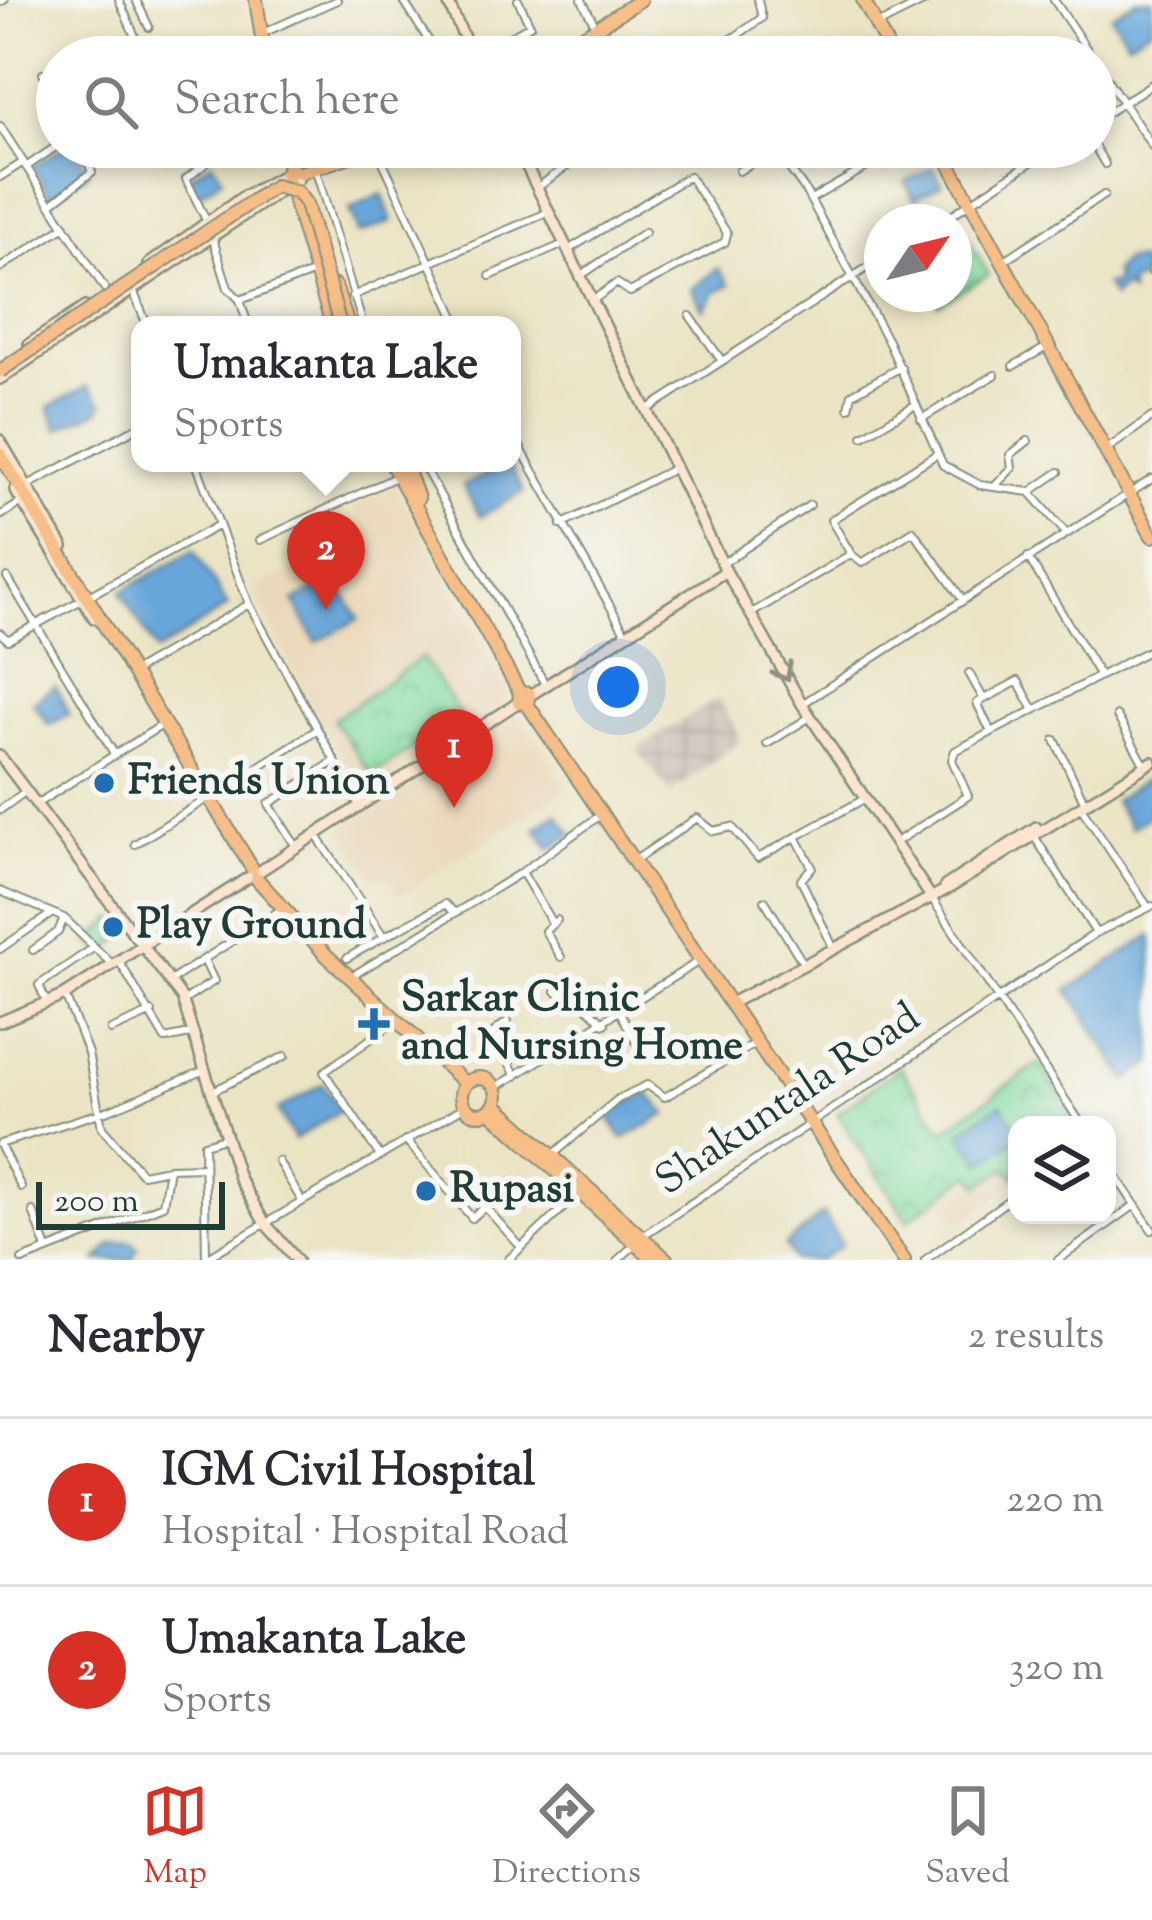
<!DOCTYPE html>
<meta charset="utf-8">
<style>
:root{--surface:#fff;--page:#f2f2f3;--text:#2b2b33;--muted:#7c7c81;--line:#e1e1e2;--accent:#d93025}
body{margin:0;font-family:"Sorts Mill Goudy",serif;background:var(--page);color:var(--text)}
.controls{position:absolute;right:36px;bottom:36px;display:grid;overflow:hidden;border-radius:24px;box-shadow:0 6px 18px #0003}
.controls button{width:108px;height:108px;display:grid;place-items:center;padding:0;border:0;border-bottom:3px solid var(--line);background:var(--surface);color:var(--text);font:60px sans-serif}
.compass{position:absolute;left:864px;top:204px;width:108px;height:108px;border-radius:50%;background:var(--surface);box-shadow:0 6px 18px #0003;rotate:55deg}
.scale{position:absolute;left:36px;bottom:30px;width:189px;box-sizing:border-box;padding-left:12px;border:6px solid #1f3d34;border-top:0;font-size:33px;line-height:42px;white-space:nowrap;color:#1f3d34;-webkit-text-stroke:9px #f6f6f2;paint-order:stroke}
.you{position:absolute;left:618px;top:687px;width:42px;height:42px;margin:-30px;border:9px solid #fff;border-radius:50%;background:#1a73e8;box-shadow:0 0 0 18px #1a73e833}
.badge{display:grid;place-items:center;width:78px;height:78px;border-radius:50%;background:var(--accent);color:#fff;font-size:39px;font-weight:700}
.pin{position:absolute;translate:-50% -99px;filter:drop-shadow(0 3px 6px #0008)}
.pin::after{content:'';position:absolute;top:63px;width:42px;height:36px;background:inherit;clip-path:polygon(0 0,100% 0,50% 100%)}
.popup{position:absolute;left:131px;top:316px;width:390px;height:156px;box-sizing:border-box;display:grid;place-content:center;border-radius:24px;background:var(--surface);filter:drop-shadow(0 3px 9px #0005);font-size:39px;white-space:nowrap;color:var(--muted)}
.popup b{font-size:45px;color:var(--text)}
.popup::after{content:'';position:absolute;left:50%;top:100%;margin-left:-24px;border:24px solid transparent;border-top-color:var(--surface)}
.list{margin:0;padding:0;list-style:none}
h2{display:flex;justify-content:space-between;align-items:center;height:156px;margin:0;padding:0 48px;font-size:51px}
h2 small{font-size:39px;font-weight:400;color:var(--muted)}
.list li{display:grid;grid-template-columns:78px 1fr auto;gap:36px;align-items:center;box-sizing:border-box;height:168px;padding:0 48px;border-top:3px solid var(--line)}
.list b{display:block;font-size:45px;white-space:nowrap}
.list p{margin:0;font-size:39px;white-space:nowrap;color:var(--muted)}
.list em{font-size:39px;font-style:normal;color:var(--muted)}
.icon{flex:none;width:66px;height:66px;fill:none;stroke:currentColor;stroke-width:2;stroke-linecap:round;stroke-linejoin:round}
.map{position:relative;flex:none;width:1152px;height:1260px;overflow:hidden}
.search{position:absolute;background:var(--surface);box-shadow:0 6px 18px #0003;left:36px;right:36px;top:36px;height:132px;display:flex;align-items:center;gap:30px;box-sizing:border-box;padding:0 42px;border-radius:66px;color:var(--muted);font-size:45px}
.sheet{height:492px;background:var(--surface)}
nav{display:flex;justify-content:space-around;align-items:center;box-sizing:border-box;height:168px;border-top:3px solid var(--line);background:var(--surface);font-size:33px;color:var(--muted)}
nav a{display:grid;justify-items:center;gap:6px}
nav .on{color:var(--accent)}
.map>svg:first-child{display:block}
</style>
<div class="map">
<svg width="1152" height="1260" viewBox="0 0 1152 1260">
<defs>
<pattern id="industrial-grid" width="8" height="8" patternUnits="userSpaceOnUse" patternTransform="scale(3)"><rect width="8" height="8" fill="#cac3b8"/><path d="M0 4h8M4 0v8" fill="none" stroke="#ada89f"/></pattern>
<pattern id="park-crowns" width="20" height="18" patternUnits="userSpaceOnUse" patternTransform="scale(3)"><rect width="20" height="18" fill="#84dca0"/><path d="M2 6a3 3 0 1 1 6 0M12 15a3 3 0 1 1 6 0" fill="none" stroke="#6bb483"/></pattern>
</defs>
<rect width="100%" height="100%" fill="#f6f6f2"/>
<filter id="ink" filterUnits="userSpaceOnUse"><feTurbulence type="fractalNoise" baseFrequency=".00833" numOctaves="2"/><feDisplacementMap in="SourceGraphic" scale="24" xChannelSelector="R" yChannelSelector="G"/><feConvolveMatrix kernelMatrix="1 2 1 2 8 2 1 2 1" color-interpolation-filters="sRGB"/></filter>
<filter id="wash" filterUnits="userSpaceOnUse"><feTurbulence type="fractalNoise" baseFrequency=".004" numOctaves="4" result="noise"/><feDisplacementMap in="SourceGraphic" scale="48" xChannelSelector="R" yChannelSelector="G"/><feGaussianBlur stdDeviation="2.7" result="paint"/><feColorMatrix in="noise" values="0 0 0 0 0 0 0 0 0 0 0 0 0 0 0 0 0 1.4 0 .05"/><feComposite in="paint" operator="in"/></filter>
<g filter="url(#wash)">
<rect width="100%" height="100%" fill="#ebe4c4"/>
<!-- built -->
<path fill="#ead8ba" d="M395 486 508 690 503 704 367 794 314 714 254 588 342 550 340 541 363 531 352 505Z
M519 715 569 788 399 896 385 874 374 880 340 829Z
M1002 1174 1015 1184 989 1203 981 1197 986 1205 959 1223 943 1201 916 1219 912 1214 944 1192 949 1198 974 1180 981 1187Z"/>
<!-- industrial -->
<path fill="url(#industrial-grid)" d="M718 698 742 740 670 793 637 749Z"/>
<!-- grass -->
<path fill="#84dca0" stroke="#528c6a" stroke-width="3" d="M115 918 128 935 103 952 89 940Z"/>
<!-- park -->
<path fill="url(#park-crowns)" stroke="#528c6a" stroke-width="3" d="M963 230 989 275 939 304 933 294H954V236Z
M422 657 460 715 372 776 333 720Z
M1039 1063 1080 1125H1017V1179L1005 1169 980 1185 971 1174 908 1220 837 1113 900 1067 943 1131Z"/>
<!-- water -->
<path fill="#67a6da" stroke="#437287" stroke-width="3" d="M1136 0H1152V27L1128 42 1111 16Z
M63 147H77L88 174 50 197 33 166Z
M212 162 223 178 198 196 187 178Z
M933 168 942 184 914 199 905 182Z
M382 194 392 221 359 234 349 210Z
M1126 260H1139L1146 272 1142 280 1130 282V293L1124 287 1113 298 1106 285 1116 283 1114 271Z
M718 268 730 285 716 291 704 310 692 289Z
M88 386 103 404 100 410 58 429 49 407Z
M508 463 523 492 480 517 463 486Z
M194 550 228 606 157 652 121 592Z
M335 579 359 619 316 642 294 601Z
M55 686 69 714 49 725 33 703Z
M1146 779 1152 789V814L1131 828 1114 801Z
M557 813 572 834 550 849 536 828Z
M1152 935V1064L1127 1080 1068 990Z
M323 1084 341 1110 294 1140 278 1110Z
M647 1092 667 1114 623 1139 607 1115Z
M1001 1104 1017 1128V1139L982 1163 960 1132Z
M823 1214 842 1245 820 1260H794L785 1245Z
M129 1241 138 1247 132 1260H97L112 1244Z"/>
</g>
<g filter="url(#ink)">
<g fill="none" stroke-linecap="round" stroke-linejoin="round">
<defs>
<path id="street" d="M119 0 144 57
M136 0 149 27
M403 0 439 57
M582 0 596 27
M1054 0 1092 57
M0 2 4 0
M879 24 927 0
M263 33 337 0
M1038 55 1040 57
M475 57 530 25 518 0
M706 57 762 18 758 0
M972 57H984
M1095 61 1152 146
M43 73 57 95
M1095 121 1152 84
M0 126 107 292
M376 147 459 325
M774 147 805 190 888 341 943 465 980 485 1030 492 1065 532
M1095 147 1105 164
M846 148 848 147
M946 159 969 147
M26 167 57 146
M315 168 363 325
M739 171 775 148
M0 177 22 163
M538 187 594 147
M811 199 902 147
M51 204 92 172 81 147
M207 222 186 179 214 157 211 147
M941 222 1054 147
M212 236 228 288 240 300 315 272
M568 250 689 176 727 233 725 242 630 292 617 283 593 300
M1005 260 1104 195
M0 268 65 226
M1152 268V272
M490 276 564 244
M580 276 645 232
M132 288 147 325
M352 296 549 212
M240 300 248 325
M690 316 722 361
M1013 366 1047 347
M849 408 852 394 901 367
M648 409 882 258
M921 419 995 375
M512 433 626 634
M863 436 915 405
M1106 450 1152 417
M196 463 249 604 359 805
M422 463 546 686
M28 485 140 426
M995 486 1012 468 1010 455 1028 441
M1030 492 1059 472
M0 516 22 502
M561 525 675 468
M260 540 398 476
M851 554 831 520 937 454
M1028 557 1100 676
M723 563 810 505
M7 577 115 755
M752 613 851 554 862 563 913 531 963 600
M0 633 8 640 217 526
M133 672 249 604
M969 673 983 698
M802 704 1152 479
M1117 716 1143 762
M991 732 977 703 1018 681 1034 710
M1055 740 1083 799
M767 744 810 717
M38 803 162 725
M1080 806 1148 907
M0 810 26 791
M317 836 384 937 445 904 455 913
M1034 836 1096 933
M796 837 812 867 801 880 833 947
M896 842 968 796 952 760 955 751 1152 649
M135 844 315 731
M297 848 269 804 332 763
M634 861 697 818 713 831 732 827 758 858 864 799
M522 872 552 923
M0 891 64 918 113 965
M931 897 1082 1125
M765 901 803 963
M557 920 545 931 561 957
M0 949 51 914
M33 950 58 932 64 918
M347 958 384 937
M119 961 165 1039 195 1033
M352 976 522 872 602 814
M170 981 282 909
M556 991 585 1005 605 1024
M65 995 88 1053 102 1128 142 1174 168 1169
M183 1001 214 981 204 960
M47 1004 39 985 93 948
M621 1014 643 1054
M508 1021 493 1033 516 1076
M111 1030 152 1012
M495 1088 701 960
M213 1091 285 1056
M406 1140 472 1218 485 1207 520 1246
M0 1144 109 1110 203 1071
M0 1145 21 1187
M555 1153 618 1099 647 1085 665 1097 756 1043
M380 1156 324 1072 396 1021
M278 1161 302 1201
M1107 1163 1152 1230
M33 1211 47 1249
M642 1236 1096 933 1152 906
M206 1256 204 1144 224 1138
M22 1260 163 1205 169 1168 204 1167
M203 1260 464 1107
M508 1260 579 1193
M618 1260 633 1246
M925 1260 1017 1194
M1058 1260 1135 1205"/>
<path id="secondary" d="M447 0 473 57
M517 147 726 571 802 704 929 894
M149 264 244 196 290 172
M29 344 85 307
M0 379 298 179
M0 440 63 547
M15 490 94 618
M529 696 726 571
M0 756 182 998 239 1178 264 1222 297 1260
M260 871 519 702
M945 886 1036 827
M733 1002 951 887 1152 762
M0 1022 65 995 249 877"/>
<path id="primary" d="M256 0 265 57
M863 0 893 57
M550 57 640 0
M284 147 289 168
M940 147 1152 536
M294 171 289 168 286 173 332 325
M301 173 376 147
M335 286 348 325
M0 454 252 868
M391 463 520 693 519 702 527 704 529 694 520 693
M405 463 418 498
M527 704 904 1260
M257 879 326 955 465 1083
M461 1096a18 18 0 1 1 36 0a18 18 0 1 1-36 0Z
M495 1104 667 1260
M490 1111 654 1260"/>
</defs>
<!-- street casing -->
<use href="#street" stroke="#85907c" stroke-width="10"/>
<!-- secondary casing -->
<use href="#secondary" stroke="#85907c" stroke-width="14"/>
<!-- primary casing -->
<use href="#primary" stroke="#85907c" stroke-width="16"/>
<!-- street -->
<use href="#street" stroke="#fff" stroke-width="6"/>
<!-- secondary -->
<use href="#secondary" stroke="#fce5cf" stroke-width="9"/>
<!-- primary -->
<use href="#primary" stroke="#f7be88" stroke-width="12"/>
<defs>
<path id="primary-bridge" d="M0 371 275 186 297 192 306 204 340 325"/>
</defs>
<!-- primary-bridge casing -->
<use href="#primary-bridge" stroke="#85907c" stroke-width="16" stroke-linecap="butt"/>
<!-- primary-bridge -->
<use href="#primary-bridge" stroke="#f7be88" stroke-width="12"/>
</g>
<!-- one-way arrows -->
<defs><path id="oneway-chevron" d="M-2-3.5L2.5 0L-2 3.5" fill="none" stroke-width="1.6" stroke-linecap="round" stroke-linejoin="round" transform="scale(3)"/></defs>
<use stroke="#8e9182" href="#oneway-chevron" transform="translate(784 673) rotate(61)"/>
</g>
<!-- markers -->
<g fill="#1f6fb2" stroke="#f6f6f2" stroke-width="4.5">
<circle cx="104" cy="783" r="12"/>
<circle cx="113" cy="927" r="12"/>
<path d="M368 1006h12v12h12v12h-12v12h-12v-12h-12v-12h12z"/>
<circle cx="426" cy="1191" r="12"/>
</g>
<g text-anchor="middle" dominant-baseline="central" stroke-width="12" stroke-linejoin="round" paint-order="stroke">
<!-- poi labels -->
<g font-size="42" font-weight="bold" fill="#1f3d34" stroke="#f6f6f2" text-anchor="start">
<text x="128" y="783">Friends Union</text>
<text x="137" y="927">Play Ground</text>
<text x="401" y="1000">Sarkar Clinic<tspan x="401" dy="48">and Nursing Home</tspan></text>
<text x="450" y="1191">Rupasi</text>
</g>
<!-- street labels -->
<g font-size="42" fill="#1f3d34" stroke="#f6f6f2">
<text transform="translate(789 1101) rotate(-34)">Shakuntala Road</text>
</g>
</g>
</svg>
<div class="controls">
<button><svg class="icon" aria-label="layers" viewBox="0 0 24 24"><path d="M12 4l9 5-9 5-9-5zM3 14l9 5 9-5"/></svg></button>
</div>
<svg class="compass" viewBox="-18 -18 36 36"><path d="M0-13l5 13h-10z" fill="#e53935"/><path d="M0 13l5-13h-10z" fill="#7c7c81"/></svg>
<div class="scale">200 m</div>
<div class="you"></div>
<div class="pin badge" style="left:454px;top:808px">1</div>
<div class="pin badge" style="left:326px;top:610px">2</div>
<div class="popup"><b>Umakanta Lake</b>Sports</div>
<div class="search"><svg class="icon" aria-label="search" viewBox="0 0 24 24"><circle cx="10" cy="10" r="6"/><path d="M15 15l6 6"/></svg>Search here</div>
</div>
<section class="sheet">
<h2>Nearby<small>2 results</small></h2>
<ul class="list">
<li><span class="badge">1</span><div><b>IGM Civil Hospital</b><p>Hospital · Hospital Road</p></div><em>220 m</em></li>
<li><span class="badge">2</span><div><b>Umakanta Lake</b><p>Sports</p></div><em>320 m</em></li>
</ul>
</section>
<nav>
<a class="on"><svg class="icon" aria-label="map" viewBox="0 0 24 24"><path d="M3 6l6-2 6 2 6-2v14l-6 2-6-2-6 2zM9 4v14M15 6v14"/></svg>Map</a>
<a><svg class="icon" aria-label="directions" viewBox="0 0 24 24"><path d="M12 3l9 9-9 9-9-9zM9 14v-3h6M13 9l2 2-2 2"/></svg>Directions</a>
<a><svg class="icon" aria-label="saved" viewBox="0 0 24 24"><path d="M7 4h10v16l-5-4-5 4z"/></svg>Saved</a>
</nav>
